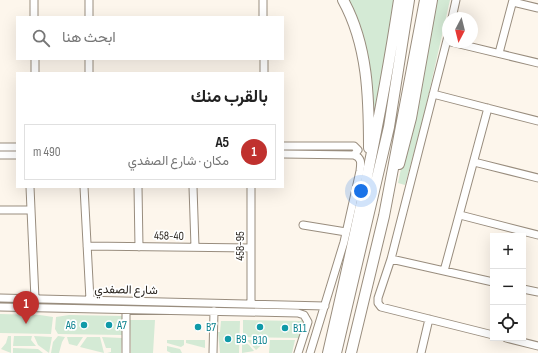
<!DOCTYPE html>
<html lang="ar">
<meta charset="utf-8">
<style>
:root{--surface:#fff;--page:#f6f6f6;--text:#222;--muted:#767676;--line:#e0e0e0;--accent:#c0312e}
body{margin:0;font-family:"Sofia Sans Condensed",Vazirmatn,sans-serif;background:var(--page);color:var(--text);direction:rtl}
.controls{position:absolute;right:12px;bottom:12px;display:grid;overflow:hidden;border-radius:0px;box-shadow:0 4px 16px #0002}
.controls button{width:36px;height:36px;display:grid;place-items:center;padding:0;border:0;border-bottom:1px solid var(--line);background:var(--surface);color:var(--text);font:20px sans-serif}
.compass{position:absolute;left:442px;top:12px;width:36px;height:36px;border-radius:50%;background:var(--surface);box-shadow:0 4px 16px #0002;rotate:187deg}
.you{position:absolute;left:361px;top:191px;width:14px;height:14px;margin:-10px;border:3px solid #fff;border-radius:50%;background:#1a73e8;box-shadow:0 0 0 6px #1a73e833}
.badge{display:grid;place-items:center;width:26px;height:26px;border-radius:50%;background:var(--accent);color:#fff;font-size:13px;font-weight:700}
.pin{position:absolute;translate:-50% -33px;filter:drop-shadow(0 1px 2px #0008)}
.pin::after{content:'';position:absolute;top:21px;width:14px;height:12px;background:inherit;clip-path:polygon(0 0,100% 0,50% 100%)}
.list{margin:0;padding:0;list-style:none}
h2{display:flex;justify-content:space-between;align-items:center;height:52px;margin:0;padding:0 16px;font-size:17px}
h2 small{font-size:13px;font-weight:400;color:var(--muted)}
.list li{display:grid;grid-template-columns:26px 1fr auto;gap:12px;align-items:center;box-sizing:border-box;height:56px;margin:0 8px 8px;padding:0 8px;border:1px solid var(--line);border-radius:0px}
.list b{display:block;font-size:15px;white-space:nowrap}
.list p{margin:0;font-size:13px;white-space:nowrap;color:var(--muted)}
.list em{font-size:13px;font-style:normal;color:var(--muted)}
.icon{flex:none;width:22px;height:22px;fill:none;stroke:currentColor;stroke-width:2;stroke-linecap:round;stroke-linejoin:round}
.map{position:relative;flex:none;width:538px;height:353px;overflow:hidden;direction:ltr}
.search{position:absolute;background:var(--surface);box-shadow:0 4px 16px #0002;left:16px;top:16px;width:268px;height:44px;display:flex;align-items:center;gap:10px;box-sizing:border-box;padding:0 14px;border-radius:0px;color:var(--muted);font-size:15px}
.panel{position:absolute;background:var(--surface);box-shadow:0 4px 16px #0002;left:16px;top:72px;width:268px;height:116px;border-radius:0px;direction:rtl}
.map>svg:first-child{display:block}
</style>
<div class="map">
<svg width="538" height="353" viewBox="0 0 538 353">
<rect width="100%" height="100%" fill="#fdf6ec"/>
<!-- green -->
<path fill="#d4ead5" d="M347 0H394L372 136V109Z
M436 0H450L423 119 405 185 398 183Z
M0 314 40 315 53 317 51 334 0 333Z
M69 315 123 316 122 335 58 334 55 329 56 317Z
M302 319 304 324H300L299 338 243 337V320L301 321Z
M130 320H155L153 353H131Z
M221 321H240L239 353H220L218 332H220Z
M8 336H11V353L1 349 6 343Z
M14 336H32L31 340 36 346H13Z
M34 336 52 337 49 353 38 345Z
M58 336 65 337 62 342 59 353H51L53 342Z
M67 337H83L77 346 69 344Z
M87 337H100L104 353 80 347Z
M102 337 122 338 121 353H107L111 352V348H106Z
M167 340H184V345L181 347 167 343Z
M186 340H205V348L186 343Z
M242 340 249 345 254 351 242 353Z
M247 340H267L256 350Z
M270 340H295L292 353H269Z
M167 346 180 349 182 353H171L167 351Z
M13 348 38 349 43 353H13Z"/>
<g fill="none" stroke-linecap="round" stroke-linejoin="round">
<defs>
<path id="minor" d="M34 0V17
M89 0V17
M263 0V17
M513 2 538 8
M452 18 456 0
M448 36 391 259 378 298V303L381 307 493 335
M451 42 538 63
M499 53 513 0
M35 59V73
M264 59V73
M89 73V59
M433 94 538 121
M283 146H354L358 150 354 155 283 154
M0 147H17
M0 155H17
M474 162 538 178
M30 187 35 299
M84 187 90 300
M138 187 139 247
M193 187 195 247
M251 187V304
M0 210H31
M460 215 538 235
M303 225 346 232
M87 246 251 248
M391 259 493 282
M444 271 488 108
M523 289 538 292
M0 298 325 306
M0 307 298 313 304 315 308 322 298 353
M506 338 538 346
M126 353V310
M213 353 214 311
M310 353 344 242 360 171C361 163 362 158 354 155
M421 353 429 319"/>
<path id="highway" d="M343 0C368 45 369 98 369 148
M399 164 411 118 432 0
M328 353C355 236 381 119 399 0
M336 353 389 127 409 0
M351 353 384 216 425 0"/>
</defs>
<!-- minor casing -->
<use href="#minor" stroke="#998d7e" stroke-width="9"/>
<!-- highway casing -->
<use href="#highway" stroke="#998d7e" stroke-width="12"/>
<!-- minor -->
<use href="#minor" stroke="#fff" stroke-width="7"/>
<!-- highway -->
<use href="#highway" stroke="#fff" stroke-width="10"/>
</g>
<!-- markers -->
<g fill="#0f9aa8" stroke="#fff" stroke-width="1.5">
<circle cx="84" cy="325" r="4"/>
<circle cx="109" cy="325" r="4"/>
<circle cx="198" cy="327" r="4"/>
<circle cx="260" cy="327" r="4"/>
<circle cx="285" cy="328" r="4"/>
<circle cx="228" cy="339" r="4"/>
</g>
<g text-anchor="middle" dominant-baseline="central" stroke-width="3.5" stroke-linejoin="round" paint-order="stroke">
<!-- street labels -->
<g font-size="12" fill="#2c2721" stroke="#fff">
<text transform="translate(169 236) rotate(1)">458-40</text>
<text transform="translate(240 246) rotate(-90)">458-95</text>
<text transform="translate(126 290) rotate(1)">شارع الصفدي</text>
</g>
<!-- culture labels -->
<g font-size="12" fill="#0d838f" stroke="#fff" text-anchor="start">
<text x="76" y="325" text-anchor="end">A6</text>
<text x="117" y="325">A7</text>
<text x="206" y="327">B7</text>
<text x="293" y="328">B11</text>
<text x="236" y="339">B9</text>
<text x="260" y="340" text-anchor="middle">B10</text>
</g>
</g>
</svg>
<div class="controls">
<button>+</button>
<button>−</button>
<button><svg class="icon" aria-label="locate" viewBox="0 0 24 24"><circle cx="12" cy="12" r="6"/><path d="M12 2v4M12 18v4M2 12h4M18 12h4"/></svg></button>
</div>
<svg class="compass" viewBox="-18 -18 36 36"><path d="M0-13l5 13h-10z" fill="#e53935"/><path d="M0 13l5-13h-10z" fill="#767676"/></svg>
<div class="you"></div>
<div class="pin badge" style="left:26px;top:324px">1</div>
<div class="search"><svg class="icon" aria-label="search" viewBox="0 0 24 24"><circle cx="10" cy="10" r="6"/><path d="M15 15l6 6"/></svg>ابحث هنا</div>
<section class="panel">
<h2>بالقرب منك<small></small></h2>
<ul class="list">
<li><span class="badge">1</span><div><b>A5</b><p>مكان · شارع الصفدي</p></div><em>490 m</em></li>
</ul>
</section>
</div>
